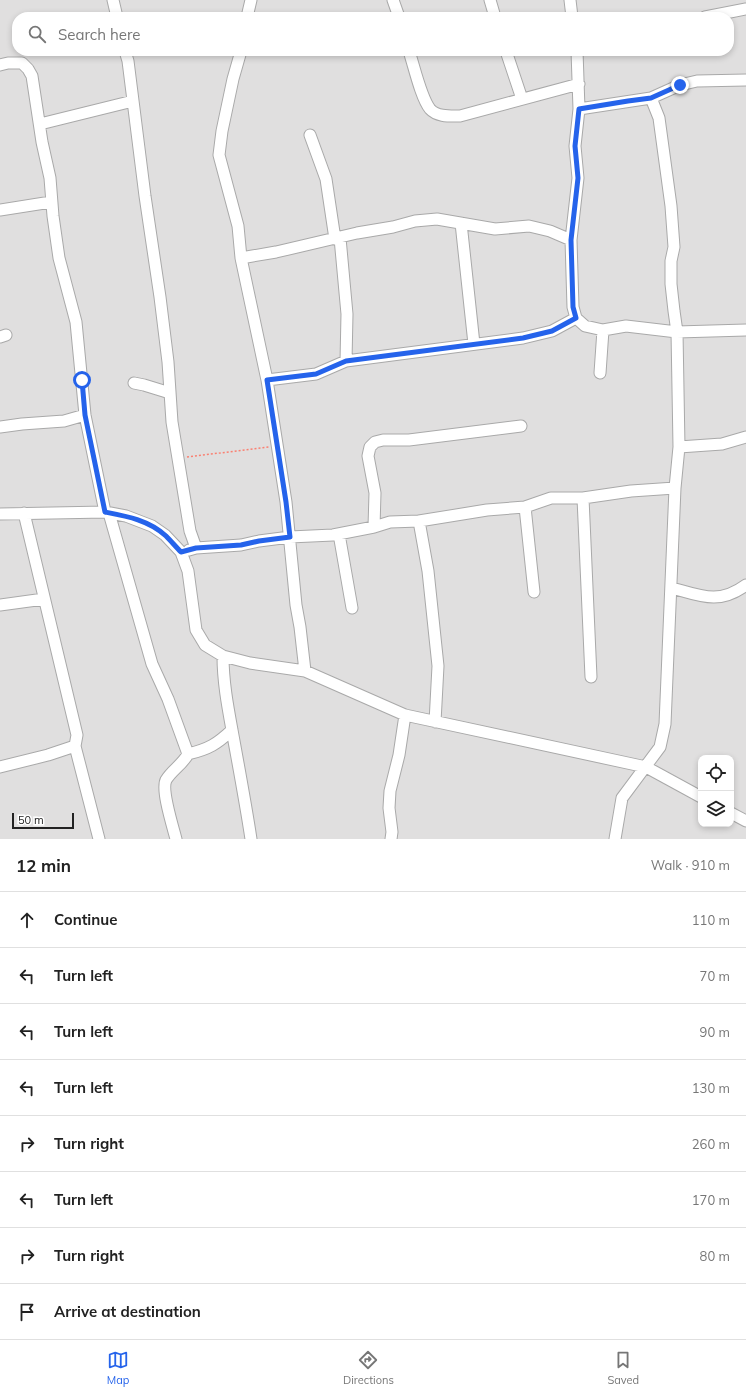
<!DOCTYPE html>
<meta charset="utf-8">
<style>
:root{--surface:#fff;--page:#f6f6f6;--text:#222;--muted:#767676;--line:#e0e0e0;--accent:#2563eb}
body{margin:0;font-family:Mulish,sans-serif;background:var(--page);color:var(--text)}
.controls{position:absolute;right:12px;bottom:12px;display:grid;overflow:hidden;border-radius:8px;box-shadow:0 2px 6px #0003}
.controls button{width:36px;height:36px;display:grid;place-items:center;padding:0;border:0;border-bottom:1px solid var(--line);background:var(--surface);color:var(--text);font:20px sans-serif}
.scale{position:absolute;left:12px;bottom:10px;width:62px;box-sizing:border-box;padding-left:4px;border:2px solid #222;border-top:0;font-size:11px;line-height:14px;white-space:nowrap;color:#222;-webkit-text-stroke:3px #fff;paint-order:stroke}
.stop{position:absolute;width:12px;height:12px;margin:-9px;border:3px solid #2563eb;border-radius:50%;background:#fff}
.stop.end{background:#2563eb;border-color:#fff;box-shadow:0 1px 4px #0008}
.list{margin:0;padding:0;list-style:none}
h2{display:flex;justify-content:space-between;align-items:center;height:52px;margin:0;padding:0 16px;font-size:17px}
h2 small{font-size:13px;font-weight:400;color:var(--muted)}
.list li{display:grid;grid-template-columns:26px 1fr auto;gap:12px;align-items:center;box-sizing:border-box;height:56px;padding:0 16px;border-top:1px solid var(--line)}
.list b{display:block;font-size:15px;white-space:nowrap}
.list em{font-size:13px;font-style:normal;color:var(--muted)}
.icon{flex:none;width:22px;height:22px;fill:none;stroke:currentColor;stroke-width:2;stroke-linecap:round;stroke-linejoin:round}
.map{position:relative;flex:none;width:746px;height:839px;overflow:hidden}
.search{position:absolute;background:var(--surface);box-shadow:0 2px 6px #0003;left:12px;right:12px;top:12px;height:44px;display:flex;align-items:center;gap:10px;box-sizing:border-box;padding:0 14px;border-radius:16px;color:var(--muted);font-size:15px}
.sheet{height:500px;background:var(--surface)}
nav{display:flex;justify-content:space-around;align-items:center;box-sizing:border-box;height:56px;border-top:1px solid var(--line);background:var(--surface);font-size:11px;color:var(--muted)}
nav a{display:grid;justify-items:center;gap:2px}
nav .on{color:var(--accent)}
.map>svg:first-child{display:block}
</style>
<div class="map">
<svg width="746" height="839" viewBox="0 0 746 839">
<rect width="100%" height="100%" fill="#f2efe9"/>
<!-- residential -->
<path fill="#e0dfdf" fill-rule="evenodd" d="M0 0H746V839H0ZM17 17H729V51H17ZM701 758H731V824H701Z"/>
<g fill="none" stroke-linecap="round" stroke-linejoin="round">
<defs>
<path id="minor" d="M113 0 117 17
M393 0 399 17
M490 0 495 17
M570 0 572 17
M247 17 251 0
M705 17 746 9
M125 51 128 61 145 196 160 297 168 362 172 422 190 531 196 548
M241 51 233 79 222 131 219 155 238 226 241 258 267 380 286 502 296 605 300 627 305 671
M409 51C414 66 421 98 430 109 437 117 450 116 460 116L579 84
M506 51 522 99
M577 51 579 109 575 146 578 178 571 240 573 307 576 318 585 326 603 330 626 326 677 332 746 330
M0 65 8 63H22L28 69 32 76 42 142 50 178 53 216 59 258 76 322 85 415 105 512
M579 109 651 98 680 85 697 81 746 80
M40 124 133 101
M310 135 326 179 335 239
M0 210 51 202
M461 223 474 344
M340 238 347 314 346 361
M241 258 276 252 357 233 393 227 415 221 437 219 495 229 529 226 550 231 571 240
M0 337 6 335
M600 373 603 330
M267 380 316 374 346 361 523 338 552 331 576 318
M134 383 144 385 170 393
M0 427 22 424 64 421 85 415
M679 447 722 444 746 437
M583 498 591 677
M525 507 534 592
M24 513 77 735 75 746
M109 513 152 664 168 699 188 754C183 764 172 770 166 780 161 790 173 827 176 839
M0 514 105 512 126 516 152 526 165 535 181 552 188 571 196 630 205 645 223 656 250 663 305 671 405 715 646 767 701 797
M419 521 428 571 438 666 435 722
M374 527 375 493 368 456 370 447 375 442 383 440H409L521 426
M339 534 352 608
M189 550 196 548 241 545 259 541 290 537 333 535 374 527 390 522 419 521 487 510 525 507 551 498H583L631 491 675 488
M672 588C701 596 719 605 746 585
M0 605 44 599
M223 656C223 685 229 713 234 741 240 774 246 806 251 839
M188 754C209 749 217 744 232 730
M0 767 48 755 75 746 99 839
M731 813 746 821
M391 839 392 832 389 808 390 791 399 755 405 715
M615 839 622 798 660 747 665 724 675 488 679 447 677 332 674 311 671 284V261L674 247 671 206 659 118 651 98"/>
</defs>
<!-- minor casing -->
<use href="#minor" stroke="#a9a9a9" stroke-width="13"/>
<!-- path -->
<path stroke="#fa8072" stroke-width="1.5" stroke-dasharray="2 2" stroke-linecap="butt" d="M187 457 269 447"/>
<!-- minor -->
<use href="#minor" stroke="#fff" stroke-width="11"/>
</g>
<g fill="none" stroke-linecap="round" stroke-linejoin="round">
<!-- route -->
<path stroke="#2563eb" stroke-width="5" d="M82 380 85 415 105 512C126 516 149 520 166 536 171 541 176 547 181 552L196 548 241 545 259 541 290 537 286 502 267 380 316 374 346 361 523 338 552 331 576 318 573 307 571 240 578 178 575 146 579 109 628 101 651 98 680 85"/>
</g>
</svg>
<div class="controls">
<button><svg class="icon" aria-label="locate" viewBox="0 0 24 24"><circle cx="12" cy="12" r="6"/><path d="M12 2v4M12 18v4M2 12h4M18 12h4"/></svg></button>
<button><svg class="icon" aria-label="layers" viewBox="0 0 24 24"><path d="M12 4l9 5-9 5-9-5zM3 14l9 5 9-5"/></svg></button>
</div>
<div class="scale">50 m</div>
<div class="stop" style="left:82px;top:380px"></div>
<div class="stop end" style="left:680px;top:85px"></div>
<div class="search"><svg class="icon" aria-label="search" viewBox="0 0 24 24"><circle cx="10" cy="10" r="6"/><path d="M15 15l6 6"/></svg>Search here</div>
</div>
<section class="sheet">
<h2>12 min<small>Walk · 910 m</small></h2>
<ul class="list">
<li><svg class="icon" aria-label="ahead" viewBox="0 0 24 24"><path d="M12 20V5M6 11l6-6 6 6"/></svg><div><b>Continue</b></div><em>110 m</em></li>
<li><svg class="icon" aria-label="left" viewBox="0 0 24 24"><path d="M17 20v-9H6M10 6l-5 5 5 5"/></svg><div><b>Turn left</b></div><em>70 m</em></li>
<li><svg class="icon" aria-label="left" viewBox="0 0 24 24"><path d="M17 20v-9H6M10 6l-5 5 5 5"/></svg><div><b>Turn left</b></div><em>90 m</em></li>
<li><svg class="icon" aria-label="left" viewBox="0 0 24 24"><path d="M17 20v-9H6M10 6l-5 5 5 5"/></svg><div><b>Turn left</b></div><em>130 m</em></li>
<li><svg class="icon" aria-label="right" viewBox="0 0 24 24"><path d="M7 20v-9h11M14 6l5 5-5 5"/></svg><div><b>Turn right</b></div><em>260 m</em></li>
<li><svg class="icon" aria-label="left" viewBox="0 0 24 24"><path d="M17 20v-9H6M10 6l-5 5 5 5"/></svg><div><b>Turn left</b></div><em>170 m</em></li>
<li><svg class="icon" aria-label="right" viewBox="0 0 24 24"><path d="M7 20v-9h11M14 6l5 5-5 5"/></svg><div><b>Turn right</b></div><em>80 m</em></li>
<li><svg class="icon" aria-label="arrive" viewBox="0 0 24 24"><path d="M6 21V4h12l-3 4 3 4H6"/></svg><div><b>Arrive at destination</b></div></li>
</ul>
</section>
<nav>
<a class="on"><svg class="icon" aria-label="map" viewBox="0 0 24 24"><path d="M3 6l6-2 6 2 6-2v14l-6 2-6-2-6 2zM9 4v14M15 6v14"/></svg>Map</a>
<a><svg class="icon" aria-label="directions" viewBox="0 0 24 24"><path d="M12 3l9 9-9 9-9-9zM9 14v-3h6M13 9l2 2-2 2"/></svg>Directions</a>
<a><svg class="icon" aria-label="saved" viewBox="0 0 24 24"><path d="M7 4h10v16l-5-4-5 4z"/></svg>Saved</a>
</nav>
